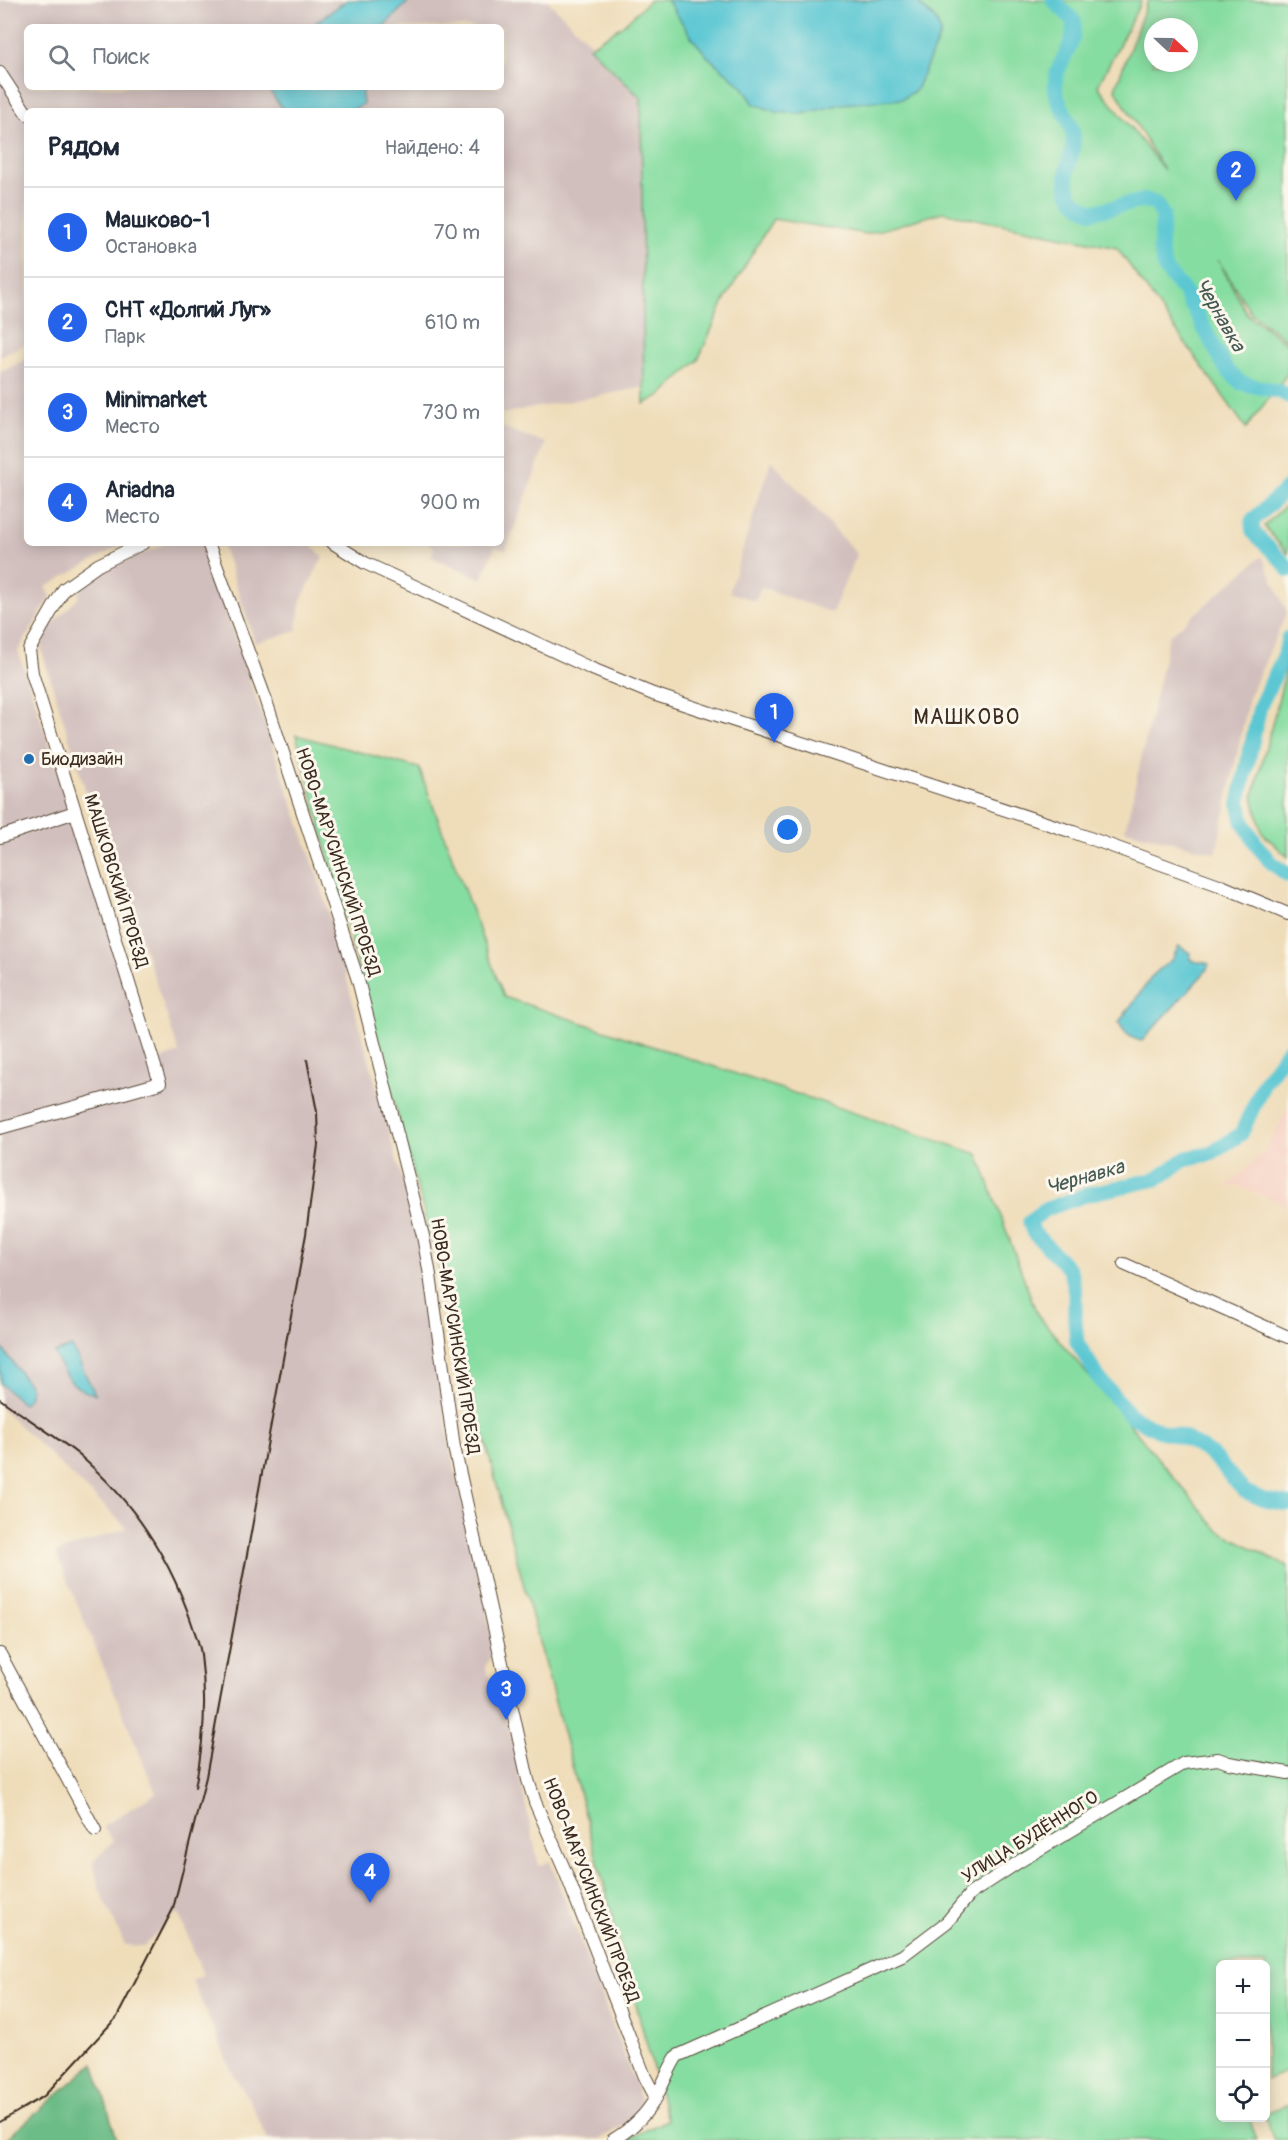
<!DOCTYPE html>
<html lang="ru">
<meta charset="utf-8">
<style>
:root{--surface:#fff;--page:#f2f2f3;--text:#1f2937;--muted:#747a83;--line:#e0e1e3;--accent:#2563eb}
body{margin:0;font-family:Pangolin,sans-serif;background:var(--page);color:var(--text)}
.controls{position:absolute;right:18px;bottom:18px;display:grid;overflow:hidden;border-radius:9px;box-shadow:0 3px 15px #0003}
.controls button{width:54px;height:54px;display:grid;place-items:center;padding:0;border:0;border-bottom:2px solid var(--line);background:var(--surface);color:var(--text);font:30px sans-serif}
.compass{position:absolute;left:1144px;top:18px;width:54px;height:54px;border-radius:50%;background:var(--surface);box-shadow:0 3px 15px #0003;rotate:112deg}
.you{position:absolute;left:788px;top:830px;width:21px;height:21px;margin:-15px;border:4px solid #fff;border-radius:50%;background:#1a73e8;box-shadow:0 0 0 9px #1a73e833}
.badge{display:grid;place-items:center;width:39px;height:39px;border-radius:50%;background:var(--accent);color:#fff;font-size:20px;font-weight:700}
.pin{position:absolute;translate:-50% -50px;filter:drop-shadow(0 2px 3px #0008)}
.pin::after{content:'';position:absolute;top:32px;width:21px;height:18px;background:inherit;clip-path:polygon(0 0,100% 0,50% 100%)}
.list{margin:0;padding:0;list-style:none}
h2{display:flex;justify-content:space-between;align-items:center;height:78px;margin:0;padding:0 24px;font-size:26px}
h2 small{font-size:20px;font-weight:400;color:var(--muted)}
.list li{display:grid;grid-template-columns:39px 1fr auto;gap:18px;align-items:center;box-sizing:border-box;height:90px;padding:0 24px;border-top:2px solid var(--line)}
.list b{display:block;font-size:22px;white-space:nowrap}
.list p{margin:0;font-size:20px;white-space:nowrap;color:var(--muted)}
.list em{font-size:20px;font-style:normal;color:var(--muted)}
.icon{flex:none;width:33px;height:33px;fill:none;stroke:currentColor;stroke-width:2;stroke-linecap:round;stroke-linejoin:round}
.map{position:relative;flex:none;width:1288px;height:2140px;overflow:hidden}
.search{position:absolute;background:var(--surface);box-shadow:0 3px 15px #0003;left:24px;top:24px;width:480px;height:66px;display:flex;align-items:center;gap:15px;box-sizing:border-box;padding:0 21px;border-radius:9px;color:var(--muted);font-size:22px}
.panel{position:absolute;background:var(--surface);box-shadow:0 3px 15px #0003;left:24px;top:108px;width:480px;height:438px;border-radius:9px}
.map>svg:first-child{display:block}
</style>
<div class="map">
<svg width="1288" height="2140" viewBox="0 0 1288 2140">
<rect width="100%" height="100%" fill="#fbf7ec"/>
<filter id="ink" filterUnits="userSpaceOnUse"><feTurbulence type="fractalNoise" baseFrequency=".0167" numOctaves="2"/><feDisplacementMap in="SourceGraphic" scale="12" xChannelSelector="R" yChannelSelector="G"/><feConvolveMatrix kernelMatrix="1 2 1 2 8 2 1 2 1" color-interpolation-filters="sRGB"/></filter>
<filter id="wash" filterUnits="userSpaceOnUse"><feTurbulence type="fractalNoise" baseFrequency=".008" numOctaves="4" result="noise"/><feDisplacementMap in="SourceGraphic" scale="24" xChannelSelector="R" yChannelSelector="G"/><feGaussianBlur stdDeviation="1.35" result="paint"/><feColorMatrix in="noise" values="0 0 0 0 0 0 0 0 0 0 0 0 0 0 0 0 0 1.4 0 .05"/><feComposite in="paint" operator="in"/></filter>
<g filter="url(#wash)">
<rect width="100%" height="100%" fill="#efddba"/>
<!-- built -->
<path fill="#f5d2c3" d="M1288 1107V1206L1238 1186 1226 1188 1265 1150Z"/>
<!-- industrial -->
<path fill="#d1bfbd" fill-rule="evenodd" d="M0 0H547L644 96 645 387 501 414V111H27V343L0 356ZM27 27H501V87H27Z
M27 359V543H124L46 587 51 596 18 651 155 1061 179 1053 100 813 88 798 41 649 46 630 79 597 78 592 105 570 167 543H202L321 886 418 1237 450 1449 495 1650 485 1667 508 1724 539 1866 550 1861 642 2102 629 2122 600 2139 268 2140 249 2099 232 2072 192 1980 203 1975 178 1912 144 1946 125 1945 99 1888 93 1862 113 1841 103 1826 156 1793 56 1553 127 1528 0 1407V372Z
M501 427 546 443 506 550 495 547 482 579 431 557 435 548 427 543H501Z
M771 460 857 554 832 613 761 587 755 601 729 592Z
M222 543H310L323 557 300 602 297 631 255 643Z
M1262 556 1287 612 1249 698 1216 853 1125 830 1169 636Z"/>
<!-- green -->
<path fill="#86dda1" stroke="#608460" stroke-width="1.5" fill-rule="evenodd" d="M650 0H1142L1098 86 1164 170 1115 89 1148 0H1288V341L1251 313 1218 260 1247 314 1288 344V373L1246 428 1117 248 943 212 867 234 773 219 724 301 698 360 661 395 644 404 641 98 589 47 622 26ZM1153 27H1189V63H1153Z
M1288 503V554L1264 526Z
M1288 663V857L1262 833 1253 797Z
M296 735 419 768 504 997 978 1154 1037 1314 1218 1530 1288 1567V2071L1266 2080V1964H1220V2118H1249L1257 2140H626L667 2120Z
M1288 2105V2140H1274L1265 2118 1266 2114Z"/>
<!-- forest -->
<path fill="#6cbc87" stroke="#547352" stroke-width="1.5" d="M94 2063 117 2140H5Z"/>
<!-- water -->
<path fill="#5bc7d3" stroke="#4b7878" stroke-width="1.5" d="M347 0H410L383 27H310Z
M667 0H921L920 5 936 20 941 33 916 90 902 99 842 104 802 114 776 112 754 104 742 86 708 57 693 39Z
M267 87H361L363 104 351 111H284Z
M1179 946 1190 953 1191 959 1196 962H1203L1209 964 1206 971 1142 1041C1131 1039 1123 1032 1119 1022L1153 975 1172 959Z
M0 1345 31 1388 28 1398 23 1404 0 1383Z
M72 1347 95 1394C73 1391 62 1372 54 1353Z"/>
<g fill="none" stroke-linecap="round" stroke-linejoin="round">
<!-- river -->
<path stroke="#5bc7d3" stroke-width="15" d="M1053 0 1074 21C1073 27 1074 34 1072 39 1069 52 1059 63 1056 77 1051 99 1069 114 1073 134 1076 154 1061 172 1069 192 1074 203 1084 207 1093 212L1146 200 1156 204 1163 216 1160 249 1165 269 1184 291 1226 369 1241 383 1281 392 1288 396
M1288 487 1252 521 1253 532 1284 563 1288 570
M1288 638 1285 654 1260 706 1239 802 1243 822 1258 847 1272 863 1288 875
M1288 1050 1264 1083 1241 1134 1210 1154 1187 1158 1157 1179 1088 1194 1044 1210 1030 1222 1033 1232 1070 1270 1075 1293V1320L1077 1342 1098 1377 1131 1416 1160 1431 1185 1438 1212 1455 1244 1491 1264 1500 1288 1504"/>
</g>
</g>
<g filter="url(#ink)">
<g fill="none" stroke-linecap="round" stroke-linejoin="round">
<defs>
<path id="minor" d="M0 73 27 114
M208 543 263 692 358 980 423 1236 430 1275 454 1447 528 1780 535 1802 565 1871 645 2077 656 2098
M333 543 365 563 590 668 653 694 1073 832 1219 885 1288 914
M0 837 75 812
M0 1128 160 1083 32 673 29 650 64 589 98 565 143 543
M1124 1264 1288 1337
M0 1654 95 1830
M613 2140C631 2129 646 2116 656 2097 664 2083 668 2070 677 2056L902 1956 947 1922 970 1894 1020 1861 1184 1763 1218 1759 1229 1763 1288 1773"/>
</defs>
<!-- minor casing -->
<use href="#minor" stroke="#564535" stroke-width="14"/>
<!-- minor -->
<use href="#minor" stroke="#fff" stroke-width="12"/>
<!-- rail -->
<path stroke="#3b2a1e" stroke-width="2" d="M0 1399C26 1418 54 1435 79 1455 132 1500 170 1558 192 1624 195 1634 200 1644 201 1655 207 1699 204 1743 195 1787
M0 2122 44 2096 117 2017 173 1909 206 1777 306 1234 318 1145 317 1112 307 1060"/>
</g>
</g>
<!-- markers -->
<circle fill="#1f6fb2" stroke="#fbf7ec" stroke-width="2" cx="29" cy="759" r="6"/>
<g text-anchor="middle" dominant-baseline="central" stroke-width="6" stroke-linejoin="round" paint-order="stroke">
<!-- poi labels -->
<g font-size="18" fill="#3b2a1e" stroke="#fbf7ec" text-anchor="start">
<text x="41" y="759">Биодизайн</text>
</g>
<!-- street labels -->
<g font-size="18" fill="#3b2a1e" stroke="#fbf7ec">
<text transform="translate(338 862) rotate(72)">НОВО-МАРУСИНСКИЙ ПРОЕЗД</text>
<text transform="translate(116 881) rotate(73)">МАШКОВСКИЙ ПРОЕЗД</text>
<text transform="translate(455 1336) rotate(81)">НОВО-МАРУСИНСКИЙ ПРОЕЗД</text>
<text transform="translate(1030 1837) rotate(-32)">УЛИЦА БУДЁННОГО</text>
<text transform="translate(591 1890) rotate(69)">НОВО-МАРУСИНСКИЙ ПРОЕЗД</text>
</g>
<!-- water labels -->
<g font-size="20" font-style="italic" fill="#455954" stroke="#fbf7ec">
<text transform="translate(1220 315) rotate(60)">Чернавка</text>
<text transform="translate(1085 1177) rotate(-16)">Чернавка</text>
</g>
<!-- quarter labels -->
<g font-size="21" letter-spacing="1.5" fill="#3b2a1e" stroke="#fbf7ec">
<text x="967" y="717">МАШКОВО</text>
</g>
</g>
</svg>
<div class="controls">
<button>+</button>
<button>−</button>
<button><svg class="icon" aria-label="locate" viewBox="0 0 24 24"><circle cx="12" cy="12" r="6"/><path d="M12 2v4M12 18v4M2 12h4M18 12h4"/></svg></button>
</div>
<svg class="compass" viewBox="-18 -18 36 36"><path d="M0-13l5 13h-10z" fill="#e53935"/><path d="M0 13l5-13h-10z" fill="#747a83"/></svg>
<div class="you"></div>
<div class="pin badge" style="left:774px;top:743px">1</div>
<div class="pin badge" style="left:1236px;top:201px">2</div>
<div class="pin badge" style="left:506px;top:1720px">3</div>
<div class="pin badge" style="left:370px;top:1903px">4</div>
<div class="search"><svg class="icon" aria-label="search" viewBox="0 0 24 24"><circle cx="10" cy="10" r="6"/><path d="M15 15l6 6"/></svg>Поиск</div>
<section class="panel">
<h2>Рядом<small>Найдено: 4</small></h2>
<ul class="list">
<li><span class="badge">1</span><div><b>Машково-1</b><p>Остановка</p></div><em>70 m</em></li>
<li><span class="badge">2</span><div><b>СНТ «Долгий Луг»</b><p>Парк</p></div><em>610 m</em></li>
<li><span class="badge">3</span><div><b>Minimarket</b><p>Место</p></div><em>730 m</em></li>
<li><span class="badge">4</span><div><b>Ariadna</b><p>Место</p></div><em>900 m</em></li>
</ul>
</section>
</div>
